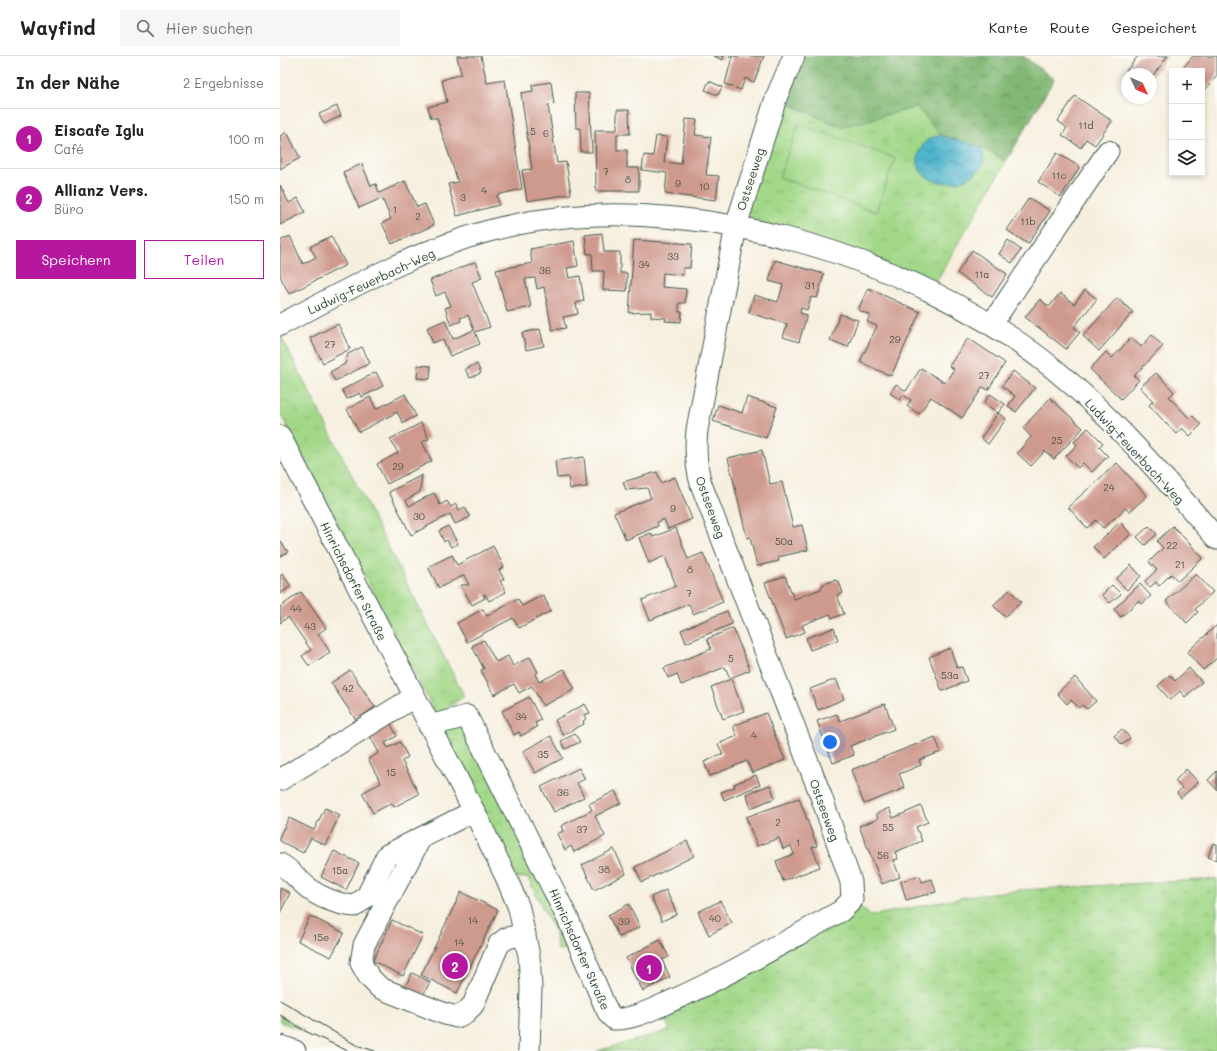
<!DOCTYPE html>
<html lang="de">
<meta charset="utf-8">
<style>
:root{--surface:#fff;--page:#f6f6f6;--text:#222;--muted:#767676;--line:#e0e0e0;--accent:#b5179e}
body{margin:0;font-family:Mali,sans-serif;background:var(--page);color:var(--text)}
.controls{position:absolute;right:12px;top:12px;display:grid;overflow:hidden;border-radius:0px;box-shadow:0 2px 6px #0003}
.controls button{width:36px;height:36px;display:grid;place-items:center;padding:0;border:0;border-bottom:1px solid var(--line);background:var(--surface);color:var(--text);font:20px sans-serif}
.compass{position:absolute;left:841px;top:12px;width:36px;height:36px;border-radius:50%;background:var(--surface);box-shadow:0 2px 6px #0003;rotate:134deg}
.you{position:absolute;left:550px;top:686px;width:14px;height:14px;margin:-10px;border:3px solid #fff;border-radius:50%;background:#1a73e8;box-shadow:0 0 0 6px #1a73e833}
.badge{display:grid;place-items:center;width:26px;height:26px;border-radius:50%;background:var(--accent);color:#fff;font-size:13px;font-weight:700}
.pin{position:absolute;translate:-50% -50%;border:2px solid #fff;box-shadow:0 1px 4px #0006}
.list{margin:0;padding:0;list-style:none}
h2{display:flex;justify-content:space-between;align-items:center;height:52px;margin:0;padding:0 16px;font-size:17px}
h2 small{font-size:13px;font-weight:400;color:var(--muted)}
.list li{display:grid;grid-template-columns:26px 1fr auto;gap:12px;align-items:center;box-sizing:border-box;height:60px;padding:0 16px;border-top:1px solid var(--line)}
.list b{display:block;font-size:15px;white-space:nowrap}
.list p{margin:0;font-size:13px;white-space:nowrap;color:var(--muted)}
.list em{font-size:13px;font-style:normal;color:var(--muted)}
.actions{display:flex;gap:8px;padding:12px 16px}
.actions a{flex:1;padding:9px 0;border:1px solid var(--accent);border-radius:0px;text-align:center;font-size:14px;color:var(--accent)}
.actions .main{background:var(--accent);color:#fff}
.icon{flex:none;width:22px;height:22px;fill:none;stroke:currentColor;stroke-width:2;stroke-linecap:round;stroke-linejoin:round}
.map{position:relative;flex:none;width:937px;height:995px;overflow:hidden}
header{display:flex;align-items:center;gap:24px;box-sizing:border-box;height:56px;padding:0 20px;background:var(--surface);border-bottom:1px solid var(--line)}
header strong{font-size:19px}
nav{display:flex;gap:22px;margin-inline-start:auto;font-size:14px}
.search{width:280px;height:36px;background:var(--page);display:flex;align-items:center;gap:10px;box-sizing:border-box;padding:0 14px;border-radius:0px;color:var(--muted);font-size:15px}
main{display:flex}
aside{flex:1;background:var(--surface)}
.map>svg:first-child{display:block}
</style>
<header>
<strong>Wayfind</strong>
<div class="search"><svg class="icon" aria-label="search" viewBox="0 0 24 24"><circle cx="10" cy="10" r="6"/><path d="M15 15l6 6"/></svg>Hier suchen</div>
<nav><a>Karte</a><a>Route</a><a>Gespeichert</a></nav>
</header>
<main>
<aside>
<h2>In der Nähe<small>2 Ergebnisse</small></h2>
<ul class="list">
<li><span class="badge">1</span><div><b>Eiscafe Iglu</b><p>Café</p></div><em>100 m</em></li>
<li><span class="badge">2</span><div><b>Allianz Vers.</b><p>Büro</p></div><em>150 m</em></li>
</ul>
<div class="actions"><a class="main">Speichern</a><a>Teilen</a></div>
</aside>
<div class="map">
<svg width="937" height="995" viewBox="0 0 937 995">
<defs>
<pattern id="grass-tufts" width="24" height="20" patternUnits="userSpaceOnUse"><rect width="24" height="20" fill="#a3d889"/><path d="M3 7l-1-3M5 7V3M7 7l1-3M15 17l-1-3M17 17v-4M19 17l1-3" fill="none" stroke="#8cba77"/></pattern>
<pattern id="forest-crowns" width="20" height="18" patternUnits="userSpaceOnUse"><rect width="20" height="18" fill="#82b875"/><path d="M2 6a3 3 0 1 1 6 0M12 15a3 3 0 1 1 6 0" fill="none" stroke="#6a9761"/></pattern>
<pattern id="water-waves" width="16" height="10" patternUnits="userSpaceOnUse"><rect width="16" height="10" fill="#4fb5cd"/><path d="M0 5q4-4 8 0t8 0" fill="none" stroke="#4194a7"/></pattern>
</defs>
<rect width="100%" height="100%" fill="#fdfcf7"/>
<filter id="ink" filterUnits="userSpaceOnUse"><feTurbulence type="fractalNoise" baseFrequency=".025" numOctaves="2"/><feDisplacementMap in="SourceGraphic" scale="8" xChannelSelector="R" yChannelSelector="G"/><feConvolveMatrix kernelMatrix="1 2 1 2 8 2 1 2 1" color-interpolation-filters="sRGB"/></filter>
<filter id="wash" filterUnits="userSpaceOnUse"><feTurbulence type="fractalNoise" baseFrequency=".012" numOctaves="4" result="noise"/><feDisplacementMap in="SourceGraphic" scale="16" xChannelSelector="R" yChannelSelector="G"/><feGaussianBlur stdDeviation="0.9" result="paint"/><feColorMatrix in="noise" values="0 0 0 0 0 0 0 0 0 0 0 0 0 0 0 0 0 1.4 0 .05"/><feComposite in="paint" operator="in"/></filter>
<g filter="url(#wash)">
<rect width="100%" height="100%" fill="#f6efde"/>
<!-- grass -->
<path fill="url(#grass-tufts)" stroke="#618a5e" d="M743 0 774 23 650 236 456 170 496 42Z
M0 278 184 640 157 660 0 356Z
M187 660 302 892 278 894 274 875 248 822 226 821 149 670Z
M937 823V995H317L390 974 379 950 572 844 591 860 695 839 740 834Z
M0 959 25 975 0 966Z"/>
<!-- forest -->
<path fill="url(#forest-crowns)" stroke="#507a54" d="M514 0H743L774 23 726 105 700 91 660 79 637 51 561 71 496 42Z"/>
<!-- garden -->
<path fill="#a3d889" stroke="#618a5e" d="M519 68 615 102 596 156 499 121Z"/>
<!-- water -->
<path fill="url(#water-waves)" stroke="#377980" d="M660 79 700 91C704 97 705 105 701 111 684 137 629 130 639 97 643 85 649 82 660 79Z"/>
<g id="blocks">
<!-- building -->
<path fill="#cf9a8e" d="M177 0H201L207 27 225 24 242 133 217 139 219 149 177 160 168 128 178 126 157 62H151L148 51 167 46 162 24 181 18Z
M433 0H444L443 4Z
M449 0H484L474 26 465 22 461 34 445 28 452 1Z
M858 0H888L871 22V18H849L846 15Z
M913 0H937V20L925 34 922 32V15L901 14Z
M429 25 442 31 438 39 425 34Z
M271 26 274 48 268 49 277 107 286 106 291 138 247 145 242 114 252 113 241 37 253 35 252 29Z
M295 37H309L312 96H301L300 72H296Z
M795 40 832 65 815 89 806 83 801 92 782 79 787 72 778 65Z
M57 50 61 60 44 68 39 58Z
M337 54H349L350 78H337V94H347V112H359V135H316L315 74H337Z
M406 63 417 64 415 79 431 81 426 119 439 120 436 144 385 138 387 117 362 114 364 99 373 100 376 80 387 81 384 106 401 108Z
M7 76 20 102 0 113V80Z
M777 97 800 111 781 141 758 126Z
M82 108 91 130 96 128 99 137 125 125 137 151 145 148 154 169 112 188 102 167 111 163 102 142 79 152 63 116Z
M0 129 9 147 18 142 25 156 0 169Z
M749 142 770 155 748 188 727 174Z
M322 177 324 196H340V217H347V235L323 234 324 215H313L312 198H307L305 179Z
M10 180 23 208 36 201 30 191 51 180 66 209 9 238 0 220V185Z
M354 184 412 188 410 212H403V219L383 217 382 231 406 233 405 247H399V256H402L401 266 385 265 386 262 371 261V256L349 257Z
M728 184 741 194 732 207 719 198Z
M294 185 298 210 287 212 289 222 300 220 304 245 296 247 298 258 283 261 286 272 272 274 264 231 257 233 255 222 245 223 251 251 227 256 216 214 252 207 250 193Z
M692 194 727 218 712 241 677 217Z
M495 204 544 218 537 242 531 241 527 254 521 252 520 257 527 259 519 286 503 281 507 268 469 257 474 239 498 246 503 229 489 225Z
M195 206 202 222 192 226 210 271 195 276 200 288 170 300 163 283 153 287 147 272 165 264 173 283 194 274 188 259 180 262 181 265 171 269 165 252 171 250 165 236 156 240 150 224Z
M588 232 640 256 611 320 580 306 597 270 587 266 590 259 578 254Z
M805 234 817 243 794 271 800 276 786 293 745 261 760 243 769 251 780 237 794 248Z
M837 242 853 256 819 295 803 280Z
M560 258 578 264 568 291 550 284Z
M58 268 70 293 43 307 30 282Z
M260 273 264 290 246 294 242 277Z
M872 279 883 290 854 320 859 324 841 343 810 313 826 296 832 302 851 282 861 291Z
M688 282 725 307 708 334 703 331 682 362 651 341 639 358 627 350 631 344 623 339 620 344 610 337 616 328 626 335 641 312 665 327 674 313 669 310Z
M82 291 90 307 55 325 50 316 65 308 68 298Z
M197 308 201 317 190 322 185 313Z
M138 309 151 310 150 323 137 322Z
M733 315 755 332 736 356 728 350 735 340 722 330Z
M96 316 103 330 82 341 80 337 67 343 62 334Z
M876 317 894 336 889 341 910 363 913 360 921 369 910 380 902 372 896 378 869 349 873 345 860 331Z
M125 338 136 360 123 367 117 356 79 376 67 353 90 341 96 353Z
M710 338 725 348 718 357 726 363 708 388 701 382 718 357 704 347Z
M467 341 497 351 486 382 433 365 438 349 462 357Z
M770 342 803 372 774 403 765 395 751 410 737 397 751 381 743 372Z
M141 367 149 383 142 386 152 405 107 428 97 408 118 397 110 383Z
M808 372 823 387 819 391 828 400 812 416 803 407 798 412 786 400 797 389 794 386Z
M482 394 490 428 502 426 513 471 522 469 528 494 498 501 499 505 477 510 470 481 467 482 448 402Z
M304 401 307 431 290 433 288 421 277 422 275 405Z
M837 407 867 440 849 456 846 452 823 472 816 464 807 472 788 451Z
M377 416 381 427 395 421 412 463 388 473 384 463 377 466 378 470 346 484 334 457 371 442 367 432 346 434 343 426Z
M142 419 140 436 126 444 129 450 154 437 160 449 167 445 171 451 176 448 179 454 185 451 190 461 175 468 170 458 131 479 109 436Z
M840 466 851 478 824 503 813 491Z
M168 470 178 488 171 491 167 484 164 486 159 475Z
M869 470 877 478 865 489 857 481Z
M893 470 923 502 898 525 891 518 879 530 876 526 870 531 865 525 877 514 869 506 883 492 877 485Z
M396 472 408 503 423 497 443 546 413 558 409 548 370 564 362 544 396 530 385 500 369 507 359 482 371 477 373 481Z
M0 484 8 496 0 501Z
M213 490 224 511 219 514 224 523 220 525 226 536 209 545 205 538 203 539 205 542 192 549 181 529H189L184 519 159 532 148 511 172 499 177 509Z
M851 509 861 520 847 534 836 523Z
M2 518 11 530 0 538V520Z
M916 518 933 536 915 553 918 556 907 567 886 545Z
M505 520 514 543 541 533 542 529 555 524 559 526 563 537 557 539 564 558 552 562 550 558 522 569 525 576 506 583 485 527Z
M860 528 871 540 862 548 858 545 841 561 834 553Z
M832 529 841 538 830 547 822 539Z
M730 534 741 546 725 561 713 549Z
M21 536 46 572 38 578 50 596 29 610 22 600 31 594 8 561 0 567V551Z
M263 539 271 555 239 572 233 562 187 586 177 567 203 553 207 560 238 543 242 550Z
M447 555 452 568 406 587 401 574Z
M937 569V602L923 614 907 596Z
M453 572 470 614 450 622 445 611 401 629 397 618 388 622 384 612 431 593 427 583Z
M554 572 558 584 530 594 526 582Z
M204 584 216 606 228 600 233 610 250 601 258 616 255 618 259 626 284 613 295 633 263 650 252 630 239 637 234 628 214 639 201 614 204 613 192 590Z
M670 592 677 612 682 611 687 625 662 635 649 601Z
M909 612 922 626 905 641 900 635 890 644 878 630 890 619 895 625Z
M70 614 95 651 76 664 51 627Z
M795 621 816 645 807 653 802 649 799 652 791 644 787 648 777 637Z
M451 623 464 655 443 663 431 631Z
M556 623 564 643 538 654 530 633Z
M249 641 261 664 255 667 257 671 241 680 239 676 234 679 222 655Z
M305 648 310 657 304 659 306 663 303 665 304 668 283 679 275 664Z
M605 648 614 673 570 690 574 699 553 707 537 665 557 658 560 665Z
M486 657 505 704 472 717 467 705 430 720 424 706 443 698 438 688 457 680 453 670Z
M108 663 117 680 105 687 108 692 120 686 128 701 122 705 139 738 114 751 112 747 93 757 82 737 101 727 88 703 99 697 87 674Z
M842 673 850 682 842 689 834 680Z
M295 678 300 686 285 693 281 685Z
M271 680 283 702 255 717 243 695Z
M655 681 661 696 639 704 641 709 619 718 625 732 584 748 571 714Z
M299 712 305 723 297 727 304 741 274 756 261 731Z
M906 713 918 726 901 742 897 737 902 732 895 725Z
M937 715V734L928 724Z
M476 719 480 729 444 744 441 736 455 731 454 728Z
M490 729 495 742 471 752 466 738Z
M335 735 341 747 315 760 325 780 294 796 291 790 285 794 277 778 283 775 281 770 312 754 309 748Z
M519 742 537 790 532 791 540 811 503 825 496 805 514 798 511 790 503 793 499 782 477 790 466 761Z
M641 750 648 766 636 771 642 785 615 796 618 803 613 804 620 821 602 828 579 770 598 763 596 758 609 752 613 762Z
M45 752 60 759 45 789 31 782 23 797 0 785V779L9 762 34 774Z
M407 785 414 800 362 826 355 811Z
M933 787 937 788V804L928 801Z
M334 793 346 818 314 834 302 809Z
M54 795 79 807 66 834 41 821Z
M640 820 642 826 652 823 656 836 626 844 621 825Z
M0 832 10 837 0 857Z
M386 834 397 858 382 865 371 841Z
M181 836 218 854 177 937 141 919Z
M440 845 452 867 429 879 418 856Z
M349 848 360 871 339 881 328 859Z
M30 860 64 877 51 901 18 885Z
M112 864 143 879 123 920 93 905Z
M380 884 389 901 382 904 390 921 363 935 346 902Z
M132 917 150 926 141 943 124 933Z"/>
</g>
</g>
<g filter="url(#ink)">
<use href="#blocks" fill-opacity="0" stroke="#3f584e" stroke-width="1"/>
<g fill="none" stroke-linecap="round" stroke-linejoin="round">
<defs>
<path id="minor" d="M0 269C70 232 143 191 220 172 399 128 633 199 774 313 835 363 886 424 937 483
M711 269 828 95
M0 380 194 755 226 821 239 852 249 900 251 931 249 995
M149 670 187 660 288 863 324 948 329 958 334 963C352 964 373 953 389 946 448 920 504 886 561 855L572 844 571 826 541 740 421 428C416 410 415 393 417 374L456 170 496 42 514 0
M0 724 134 641
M139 785 84 889 81 907 89 921 100 932 165 958 177 961 185 957 193 949 219 888 227 882 245 878
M0 808C10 813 17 823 26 830 37 841 60 849 75 850L87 840 107 799 194 755
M0 990 15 995"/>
</defs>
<!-- minor casing -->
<use href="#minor" stroke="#3f584e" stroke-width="23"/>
<!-- minor -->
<use href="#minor" stroke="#fff" stroke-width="21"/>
<!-- tram -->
<path stroke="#1f3d34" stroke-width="1" d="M0 944 76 989 95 995
M0 959 25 975 68 995"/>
</g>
</g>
<g text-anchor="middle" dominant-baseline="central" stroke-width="4" stroke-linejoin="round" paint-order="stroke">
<!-- number labels -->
<g font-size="10" fill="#4b544a">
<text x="806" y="69">11d</text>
<text x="253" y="75">5</text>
<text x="266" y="77">6</text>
<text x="326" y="115">7</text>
<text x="779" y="119">11c</text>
<text x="348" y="123">8</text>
<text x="398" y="127">9</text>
<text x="424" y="130">10</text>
<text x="204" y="134">4</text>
<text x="183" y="141">3</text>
<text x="115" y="153">1</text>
<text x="138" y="160">2</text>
<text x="748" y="165">11b</text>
<text x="393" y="200">33</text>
<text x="364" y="208">34</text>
<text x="265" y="214">36</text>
<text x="702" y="218">11a</text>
<text x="530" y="229">31</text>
<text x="615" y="283">29</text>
<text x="50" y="288">27</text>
<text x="704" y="319">27</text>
<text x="777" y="384">25</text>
<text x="118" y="410">29</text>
<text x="829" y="431">24</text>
<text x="393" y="452">9</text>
<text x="139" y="460">30</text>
<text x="504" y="485">50a</text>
<text x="892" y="489">22</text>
<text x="900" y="508">21</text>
<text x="410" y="513">8</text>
<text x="409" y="537">7</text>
<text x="16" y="552">44</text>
<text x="30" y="570">43</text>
<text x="451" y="602">5</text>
<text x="670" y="619">53a</text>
<text x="68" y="632">42</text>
<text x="241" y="660">34</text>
<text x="474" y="679">4</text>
<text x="263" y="698">35</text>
<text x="111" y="716">15</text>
<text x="283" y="736">36</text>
<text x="498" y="766">2</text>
<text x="608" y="771">55</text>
<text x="302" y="773">37</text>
<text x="518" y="786">1</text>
<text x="603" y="799">56</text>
<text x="324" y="813">38</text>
<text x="60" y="814">15a</text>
<text x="435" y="862">40</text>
<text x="193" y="864">14</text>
<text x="344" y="865">39</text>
<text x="41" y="881">15e</text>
<text x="179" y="886">14</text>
</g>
<!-- street labels -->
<g font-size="12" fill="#1f3d34" stroke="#fdfcf7">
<text transform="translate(470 123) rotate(-72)">Ostseeweg</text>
<text transform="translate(91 225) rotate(-25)">Ludwig-Feuerbach-Weg</text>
<text transform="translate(855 395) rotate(47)">Ludwig-Feuerbach-Weg</text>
<text transform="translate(431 451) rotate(70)">Ostseeweg</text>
<text transform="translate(74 525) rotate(63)">Hinrichsdorfer Straße</text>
<text transform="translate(545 754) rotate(70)">Ostseeweg</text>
<text transform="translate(300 893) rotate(66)">Hinrichsdorfer Straße</text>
</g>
</g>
</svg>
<div class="controls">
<button>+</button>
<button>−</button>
<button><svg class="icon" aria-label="layers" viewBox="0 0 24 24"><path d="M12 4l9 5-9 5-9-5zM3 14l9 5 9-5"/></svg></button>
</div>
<svg class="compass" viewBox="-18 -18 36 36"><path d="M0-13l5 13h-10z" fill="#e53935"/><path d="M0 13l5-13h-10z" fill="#767676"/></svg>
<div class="you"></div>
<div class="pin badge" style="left:369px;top:912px">1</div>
<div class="pin badge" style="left:175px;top:910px">2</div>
</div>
</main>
